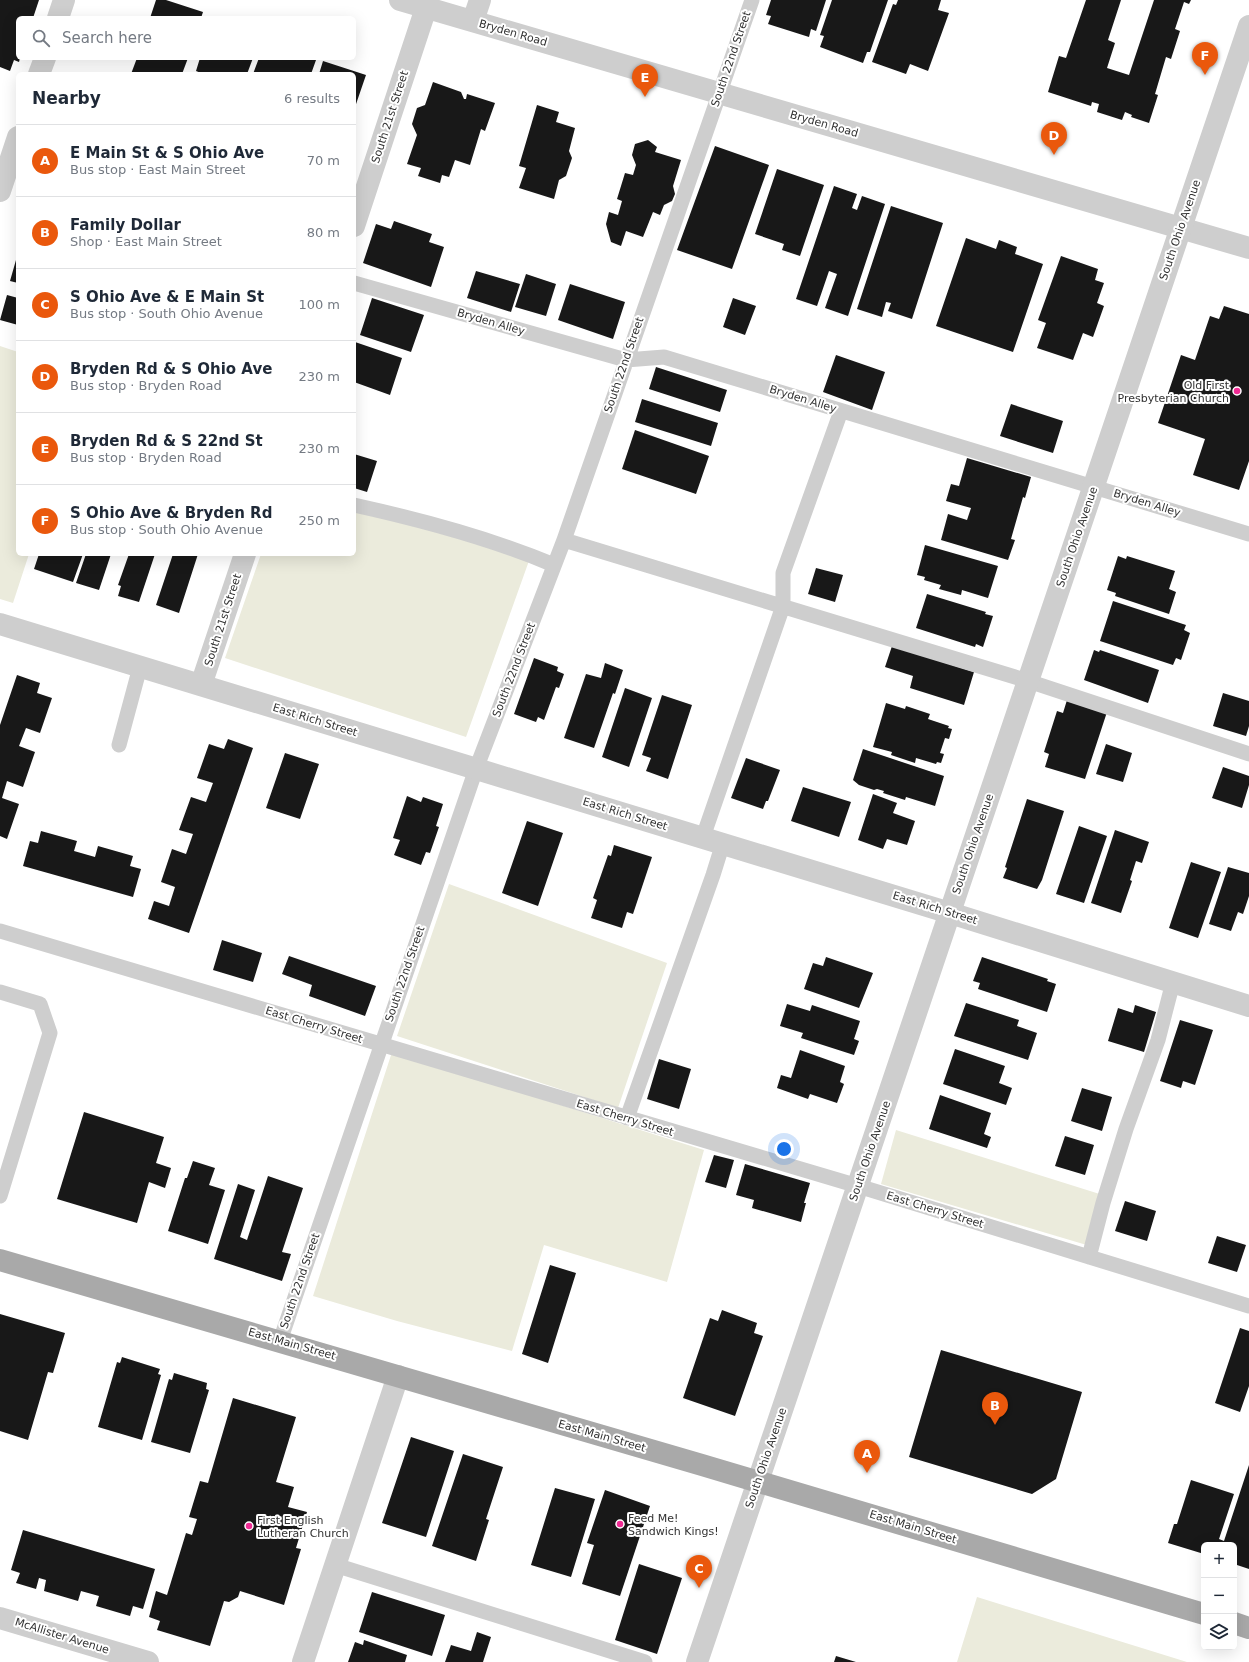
<!DOCTYPE html>
<meta charset="utf-8">
<style>
:root{--surface:#fff;--page:#f6f6f7;--text:#1f2937;--muted:#747a83;--line:#e0e1e3;--accent:#ea580c}
body{margin:0;font-family:"DejaVu Sans",sans-serif;background:var(--page);color:var(--text)}
.controls{position:absolute;right:12px;bottom:12px;display:grid;overflow:hidden;border-radius:6px;box-shadow:0 4px 16px #0002}
.controls button{width:36px;height:36px;display:grid;place-items:center;padding:0;border:0;border-bottom:1px solid var(--line);background:var(--surface);color:var(--text);font:20px sans-serif}
.you{position:absolute;left:784px;top:1149px;width:14px;height:14px;margin:-10px;border:3px solid #fff;border-radius:50%;background:#1a73e8;box-shadow:0 0 0 6px #1a73e833}
.badge{display:grid;place-items:center;width:26px;height:26px;border-radius:50%;background:var(--accent);color:#fff;font-size:13px;font-weight:700}
.pin{position:absolute;translate:-50% -33px;filter:drop-shadow(0 1px 2px #0008)}
.pin::after{content:'';position:absolute;top:21px;width:14px;height:12px;background:inherit;clip-path:polygon(0 0,100% 0,50% 100%)}
.list{margin:0;padding:0;list-style:none}
h2{display:flex;justify-content:space-between;align-items:center;height:52px;margin:0;padding:0 16px;font-size:17px}
h2 small{font-size:13px;font-weight:400;color:var(--muted)}
.list li{display:grid;grid-template-columns:26px 1fr auto;gap:12px;align-items:center;box-sizing:border-box;height:72px;padding:0 16px;border-top:1px solid var(--line)}
.list b{display:block;font-size:15px;white-space:nowrap}
.list p{margin:0;font-size:13px;white-space:nowrap;color:var(--muted)}
.list em{font-size:13px;font-style:normal;color:var(--muted)}
.icon{flex:none;width:22px;height:22px;fill:none;stroke:currentColor;stroke-width:2;stroke-linecap:round;stroke-linejoin:round}
.map{position:relative;flex:none;width:1249px;height:1662px;overflow:hidden}
.search{position:absolute;background:var(--surface);box-shadow:0 4px 16px #0002;left:16px;top:16px;width:340px;height:44px;display:flex;align-items:center;gap:10px;box-sizing:border-box;padding:0 14px;border-radius:6px;color:var(--muted);font-size:15px}
.panel{position:absolute;background:var(--surface);box-shadow:0 4px 16px #0002;left:16px;top:72px;width:340px;height:484px;border-radius:6px}
.map>svg:first-child{display:block}
</style>
<div class="map">
<svg width="1249" height="1662" viewBox="0 0 1249 1662">
<rect width="100%" height="100%" fill="#fff"/>
<!-- green -->
<path fill="#ebebdc" d="M0 346 18 352V554H29L13 603 0 599Z
M354 505 530 558 466 737 225 658 261 554H354Z
M449 884 667 963 618 1108 397 1036Z
M392 1052 704 1150 667 1282 544 1245 512 1351 397 1321 313 1296Z
M896 1130 1106 1196 1090 1246 881 1184Z
M977 1597 1187 1662H957Z"/>
<!-- building -->
<path fill="#181818" d="M0 0H39L33 18H18V58H20L19 62 14 60 10 71 0 67Z
M156 0H166L203 12 201 18H150Z
M771 0H826L816 31 811 29 809 37 768 24 771 16 766 15Z
M832 0H888L870 52H867L863 63 820 47 824 36 820 35Z
M898 0H941L938 10 949 13 928 71 910 64 906 74 872 62 893 4 896 5Z
M1086 0H1121L1108 40 1115 43 1107 68 1129 75 1154 0H1191L1189 4 1184 2 1175 29 1180 31 1171 59 1166 57 1155 94 1158 95 1149 123 1131 117 1132 115 1125 112 1122 120 1097 112 1099 104 1092 102 1091 106 1048 92 1059 56 1066 58Z
M137 58H188L182 74H131Z
M200 58H253L247 74H200L201 73 196 71Z
M259 58H312L316 60 311 74H253Z
M323 61 366 75 354 110V74H319Z
M433 82 461 92 464 99H466L467 94 495 103 485 131 481 129 470 165 455 160 449 177 442 175 440 183 418 176 421 168 407 164 417 135 412 124 417 108 425 105Z
M537 105 559 112 556 122 575 128 569 151 572 158 566 176 559 180 554 199 519 188 526 168 519 166Z
M648 140 657 147 655 152 681 160 673 186 675 194 672 201 664 205 660 215 653 212 643 237 626 231 621 246 611 242 606 224 609 212 618 215 622 201 617 199 625 173 633 175 636 165 632 155 635 144Z
M715 146 769 165 732 269 677 250Z
M777 169 824 185 800 256 782 250 784 244 755 234Z
M834 186 857 194 852 208 857 210 862 196 885 204 848 316 825 308 837 274 829 271 817 306 796 299Z
M891 206 943 223 912 319 888 311 891 303 886 302 882 317 857 309Z
M394 221 432 234 429 242 444 247 431 287 363 263 376 224 391 229Z
M966 238 996 249 999 240 1017 247 1015 254 1043 264 1013 352 936 326Z
M1061 256 1098 269 1095 280 1104 283 1097 303 1104 306 1093 337 1083 333 1073 360 1037 348 1046 323 1038 320Z
M16 260H18V283L10 281Z
M476 271 520 284 511 312 467 298Z
M526 274 556 284 546 316 515 307Z
M570 284 625 302 613 339 558 320Z
M7 295 18 298V325L0 320Z
M372 298 424 315 411 352 360 335Z
M733 298 756 306 745 335 723 327Z
M1224 306 1249 314V461L1239 490 1193 475 1205 439 1158 423 1181 355 1195 360 1210 316 1219 319Z
M355 342 402 358 390 395 354 382Z
M836 355 885 372 872 410 823 392Z
M656 367 727 390 720 412 649 389Z
M642 399 718 423 711 446 635 422Z
M1011 404 1063 421 1053 453 1000 436Z
M635 430 709 456 696 494 622 469Z
M354 454 377 461 367 492 354 488Z
M967 458 1031 477 1025 498 1023 497 1011 539 1015 540 1008 560 941 540 948 514 967 520 971 508 946 501 951 484 959 486Z
M925 545 998 566 988 598 962 590 961 595 939 589 941 585 924 580 925 577 917 575Z
M39 554H83L73 582 34 569Z
M86 554H111L99 590 76 583Z
M129 554H155L139 602 118 596 121 586 118 585Z
M173 554H198L179 613 156 605Z
M1118 556 1126 559 1127 556 1175 571 1169 589 1176 592 1169 614 1115 596 1116 593 1107 590Z
M816 568 843 575 835 602 808 594Z
M927 594 986 612 985 614 993 616 983 647 976 644 975 647 916 628Z
M1113 601 1186 625 1184 630 1190 633 1181 660 1176 658 1173 665 1100 641Z
M892 646 974 672 964 705 910 688 913 676 885 667Z
M1094 650 1099 652 1100 650 1159 670 1148 703 1084 680Z
M534 658 558 667 557 671 564 674 559 688 556 687 544 720 538 717 536 722 514 714Z
M605 663 623 670 615 694 613 693 594 748 564 738 586 674 601 678Z
M17 675 40 683 37 693 52 698 40 733 26 728 19 746 35 752 23 787 7 781 2 798 19 804 7 839 0 836V725Z
M625 688 652 698 629 767 602 757Z
M1223 693 1249 701V726L1246 736 1213 726Z
M662 695 692 705 668 779 646 771 651 758 642 755Z
M1067 700 1107 712 1085 779 1045 767 1049 754 1044 752 1057 711 1063 713Z
M886 703 905 709 906 706 930 714 928 719 949 726 948 728 952 729 949 739 945 738 940 753 944 754 941 763 937 762 936 764 916 758 915 763 891 755 892 752 873 747Z
M228 739 253 748 189 933 148 919 154 901 169 906 175 887 161 882 172 849 186 854 193 834 179 830 191 797 206 802 213 783 197 778 209 744 224 749Z
M1106 744 1132 753 1123 782 1096 774Z
M863 749 944 776 935 806 906 797 905 800 883 793 884 791 877 789 874 790 859 785 853 780Z
M285 753 319 764 300 819 266 808Z
M746 758 780 770 768 801H766L763 809 731 798Z
M1223 767 1249 776V785L1242 808 1212 798Z
M803 787 851 802 839 837 791 821Z
M873 794 897 803 893 813 915 821 907 845 887 839 883 849 858 840Z
M407 796 421 802 423 797 443 804 436 826 439 827 430 853 426 852 421 865 394 855 400 840 393 838Z
M1027 799 1064 811 1042 880 1037 889 1003 878 1007 868 1005 867Z
M527 821 563 833 538 906 502 893Z
M1079 826 1107 836 1084 903 1056 894Z
M1115 830 1149 842 1142 863 1136 861 1130 880 1132 881 1121 913 1091 903Z
M41 831 77 841 74 851 95 857 98 846 133 856 130 866 141 869 133 897 23 866 30 841 38 843Z
M614 845 652 857 633 914 627 912 622 928 591 918 597 900 593 898 608 855 611 856Z
M1191 862 1221 872 1198 938 1169 928Z
M1228 867 1249 873V896L1243 914 1238 912 1231 931 1209 924Z
M222 940 262 953 253 982 213 970Z
M289 956 376 986 365 1016 309 996 312 985 282 974Z
M826 957 873 973 859 1008 804 989 813 963 823 966Z
M982 957 1048 979 1047 981 1056 984 1047 1012 978 989 980 983 973 981Z
M966 1003 1019 1020 1017 1026 1037 1033 1028 1060 954 1036Z
M787 1004 810 1011 812 1005 860 1021 854 1039 859 1041 854 1055 801 1038 803 1033 780 1026Z
M1135 1005 1156 1012 1144 1052 1108 1041 1118 1008 1133 1013Z
M1180 1020 1213 1030 1195 1085 1183 1081 1181 1088 1160 1081Z
M955 1049 1005 1066 999 1083 1012 1088 1006 1105 943 1084Z
M800 1050 845 1066 840 1082 844 1084 837 1103 810 1094 808 1099 777 1088 781 1075 791 1078Z
M659 1059 691 1069 679 1109 647 1099Z
M1082 1088 1112 1097 1102 1131 1071 1121Z
M940 1095 991 1113 984 1134 991 1137 987 1148 929 1129Z
M84 1112 164 1137 156 1163 171 1168 165 1188 149 1182 137 1223 57 1199Z
M1065 1136 1094 1145 1085 1175 1055 1166Z
M714 1155 734 1160 726 1188 705 1182Z
M193 1161 215 1168 209 1185 225 1190 208 1244 168 1231 185 1178H187Z
M745 1164 810 1183 804 1203H806L801 1222 752 1208 754 1200 736 1195Z
M268 1176 303 1188 282 1252 291 1254 282 1281 214 1259 238 1184 255 1190 240 1237 247 1240Z
M1125 1201 1156 1211 1147 1241 1115 1231Z
M1217 1236 1246 1245 1237 1272 1208 1263Z
M550 1265 576 1273 548 1363 522 1354Z
M722 1310 757 1323 754 1333 763 1336 735 1416 683 1398 710 1318 718 1321Z
M0 1314 65 1333 53 1373 48 1372 28 1440 0 1431Z
M1240 1328 1249 1331V1386L1240 1412 1215 1403Z
M941 1350 1082 1392 1056 1479 1032 1494 909 1457Z
M122 1357 160 1369 158 1374 161 1375 142 1440 98 1427 117 1362 120 1363Z
M174 1373 207 1383 206 1389 209 1390 190 1453 151 1442 169 1379 172 1380Z
M233 1398 296 1417 276 1482 294 1487 288 1507 307 1512 296 1548 301 1549 284 1605 240 1591 238 1597 229 1602 224 1601 210 1646 157 1630 160 1621 149 1617 156 1591 167 1595 186 1533 192 1535 197 1519 189 1517 200 1481 208 1483Z
M411 1437 454 1451 426 1537 382 1523Z
M463 1454 503 1467 486 1519 489 1520 476 1561 432 1546Z
M1249 1465V1569L1234 1564V1545H1204V1554L1168 1543 1174 1524H1177L1191 1480 1234 1494 1219 1539 1224 1541Z
M555 1488 595 1499 571 1577 531 1565Z
M605 1490 650 1506 620 1596 582 1584 594 1545 587 1543Z
M23 1530 155 1569 143 1609 133 1606 130 1616 96 1606 99 1596 81 1591 78 1601 44 1591 46 1580 39 1578 36 1589 16 1583 20 1573 11 1570Z
M639 1564 682 1578 657 1654 615 1640Z
M372 1592 445 1615 432 1656 359 1632Z
M477 1632 491 1637 483 1662H445L451 1645 471 1651Z
M364 1640 407 1655 405 1662H348L355 1642 363 1645Z
M836 1656 856 1662H834Z"/>
<g fill="none" stroke-linecap="round" stroke-linejoin="round">
<!-- service -->
<path stroke="#cecece" stroke-width="15" d="M354 283 626 360 664 357 1249 534
M354 505C422 520 490 538 554 565
M564 540 1028 681 1249 754
M119 745 140 667
M703 837 783 606V573L841 411
M0 931 858 1186 1249 1306
M0 992 40 1004 50 1033 0 1196
M627 1118 713 875 723 843
M1089 1257 1103 1203 1126 1129 1158 1040 1173 982
M280 1341 476 769 564 540 752 0
M335 1565 645 1662"/>
<!-- minor -->
<path stroke="#cecece" stroke-width="22" d="M400 0 1249 248
M58 18 64 0
M473 21 480 0
M39 74 45 58
M0 191 18 137
M354 226 426 8
M0 624 950 913 1249 1006
M201 685 245 554
M0 1618 148 1662
M303 1662 398 1376"/>
<!-- tertiary -->
<path stroke="#cecece" stroke-width="22" d="M697 1662 1249 26"/>
<!-- primary -->
<path stroke="#a9a9a9" stroke-width="22" d="M0 1260 702 1465 1204 1614
M1234 1623 1249 1628"/>
</g>
<!-- markers -->
<g fill="#f02b94" stroke="#fff" stroke-width="1.5">
<circle cx="1237" cy="391" r="4"/>
<circle cx="620" cy="1524" r="4"/>
<circle cx="249" cy="1526" r="4"/>
</g>
<g text-anchor="middle" dominant-baseline="central" stroke-width="4" stroke-linejoin="round" paint-order="stroke">
<!-- street labels -->
<g font-size="11" fill="#313131" stroke="#fff">
<text transform="translate(513 33) rotate(16)">Bryden Road</text>
<text transform="translate(731 59) rotate(-71)">South 22nd Street</text>
<text transform="translate(390 117) rotate(-72)">South 21st Street</text>
<text transform="translate(824 124) rotate(16)">Bryden Road</text>
<text transform="translate(1180 230) rotate(-71)">South Ohio Avenue</text>
<text transform="translate(491 322) rotate(16)">Bryden Alley</text>
<text transform="translate(624 365) rotate(-71)">South 22nd Street</text>
<text transform="translate(803 399) rotate(17)">Bryden Alley</text>
<text transform="translate(1147 503) rotate(17)">Bryden Alley</text>
<text transform="translate(1077 537) rotate(-71)">South Ohio Avenue</text>
<text transform="translate(223 620) rotate(-72)">South 21st Street</text>
<text transform="translate(514 670) rotate(-69)">South 22nd Street</text>
<text transform="translate(315 720) rotate(17)">East Rich Street</text>
<text transform="translate(625 814) rotate(17)">East Rich Street</text>
<text transform="translate(973 844) rotate(-71)">South Ohio Avenue</text>
<text transform="translate(935 908) rotate(17)">East Rich Street</text>
<text transform="translate(405 974) rotate(-71)">South 22nd Street</text>
<text transform="translate(314 1025) rotate(17)">East Cherry Street</text>
<text transform="translate(625 1118) rotate(17)">East Cherry Street</text>
<text transform="translate(870 1151) rotate(-71)">South Ohio Avenue</text>
<text transform="translate(935 1210) rotate(17)">East Cherry Street</text>
<text transform="translate(300 1281) rotate(-71)">South 22nd Street</text>
<text transform="translate(292 1344) rotate(16)">East Main Street</text>
<text transform="translate(602 1436) rotate(16)">East Main Street</text>
<text transform="translate(766 1458) rotate(-71)">South Ohio Avenue</text>
<text transform="translate(913 1527) rotate(17)">East Main Street</text>
<text transform="translate(62 1636) rotate(17)">McAllister Avenue</text>
</g>
<!-- poi labels -->
<g font-size="11" fill="#313131" stroke="#fff" text-anchor="start">
<text x="1229" y="385" text-anchor="end">Old First<tspan x="1229" dy="13">Presbyterian Church</tspan></text>
<text x="628" y="1518">Feed Me!<tspan x="628" dy="13">Sandwich Kings!</tspan></text>
<text x="257" y="1520">First English<tspan x="257" dy="13">Lutheran Church</tspan></text>
</g>
</g>
</svg>
<div class="controls">
<button>+</button>
<button>−</button>
<button><svg class="icon" aria-label="layers" viewBox="0 0 24 24"><path d="M12 4l9 5-9 5-9-5zM3 14l9 5 9-5"/></svg></button>
</div>
<div class="you"></div>
<div class="pin badge" style="left:867px;top:1473px">A</div>
<div class="pin badge" style="left:995px;top:1425px">B</div>
<div class="pin badge" style="left:699px;top:1588px">C</div>
<div class="pin badge" style="left:1054px;top:155px">D</div>
<div class="pin badge" style="left:645px;top:97px">E</div>
<div class="pin badge" style="left:1205px;top:75px">F</div>
<div class="search"><svg class="icon" aria-label="search" viewBox="0 0 24 24"><circle cx="10" cy="10" r="6"/><path d="M15 15l6 6"/></svg>Search here</div>
<section class="panel">
<h2>Nearby<small>6 results</small></h2>
<ul class="list">
<li><span class="badge">A</span><div><b>E Main St &amp; S Ohio Ave</b><p>Bus stop · East Main Street</p></div><em>70 m</em></li>
<li><span class="badge">B</span><div><b>Family Dollar</b><p>Shop · East Main Street</p></div><em>80 m</em></li>
<li><span class="badge">C</span><div><b>S Ohio Ave &amp; E Main St</b><p>Bus stop · South Ohio Avenue</p></div><em>100 m</em></li>
<li><span class="badge">D</span><div><b>Bryden Rd &amp; S Ohio Ave</b><p>Bus stop · Bryden Road</p></div><em>230 m</em></li>
<li><span class="badge">E</span><div><b>Bryden Rd &amp; S 22nd St</b><p>Bus stop · Bryden Road</p></div><em>230 m</em></li>
<li><span class="badge">F</span><div><b>S Ohio Ave &amp; Bryden Rd</b><p>Bus stop · South Ohio Avenue</p></div><em>250 m</em></li>
</ul>
</section>
</div>
